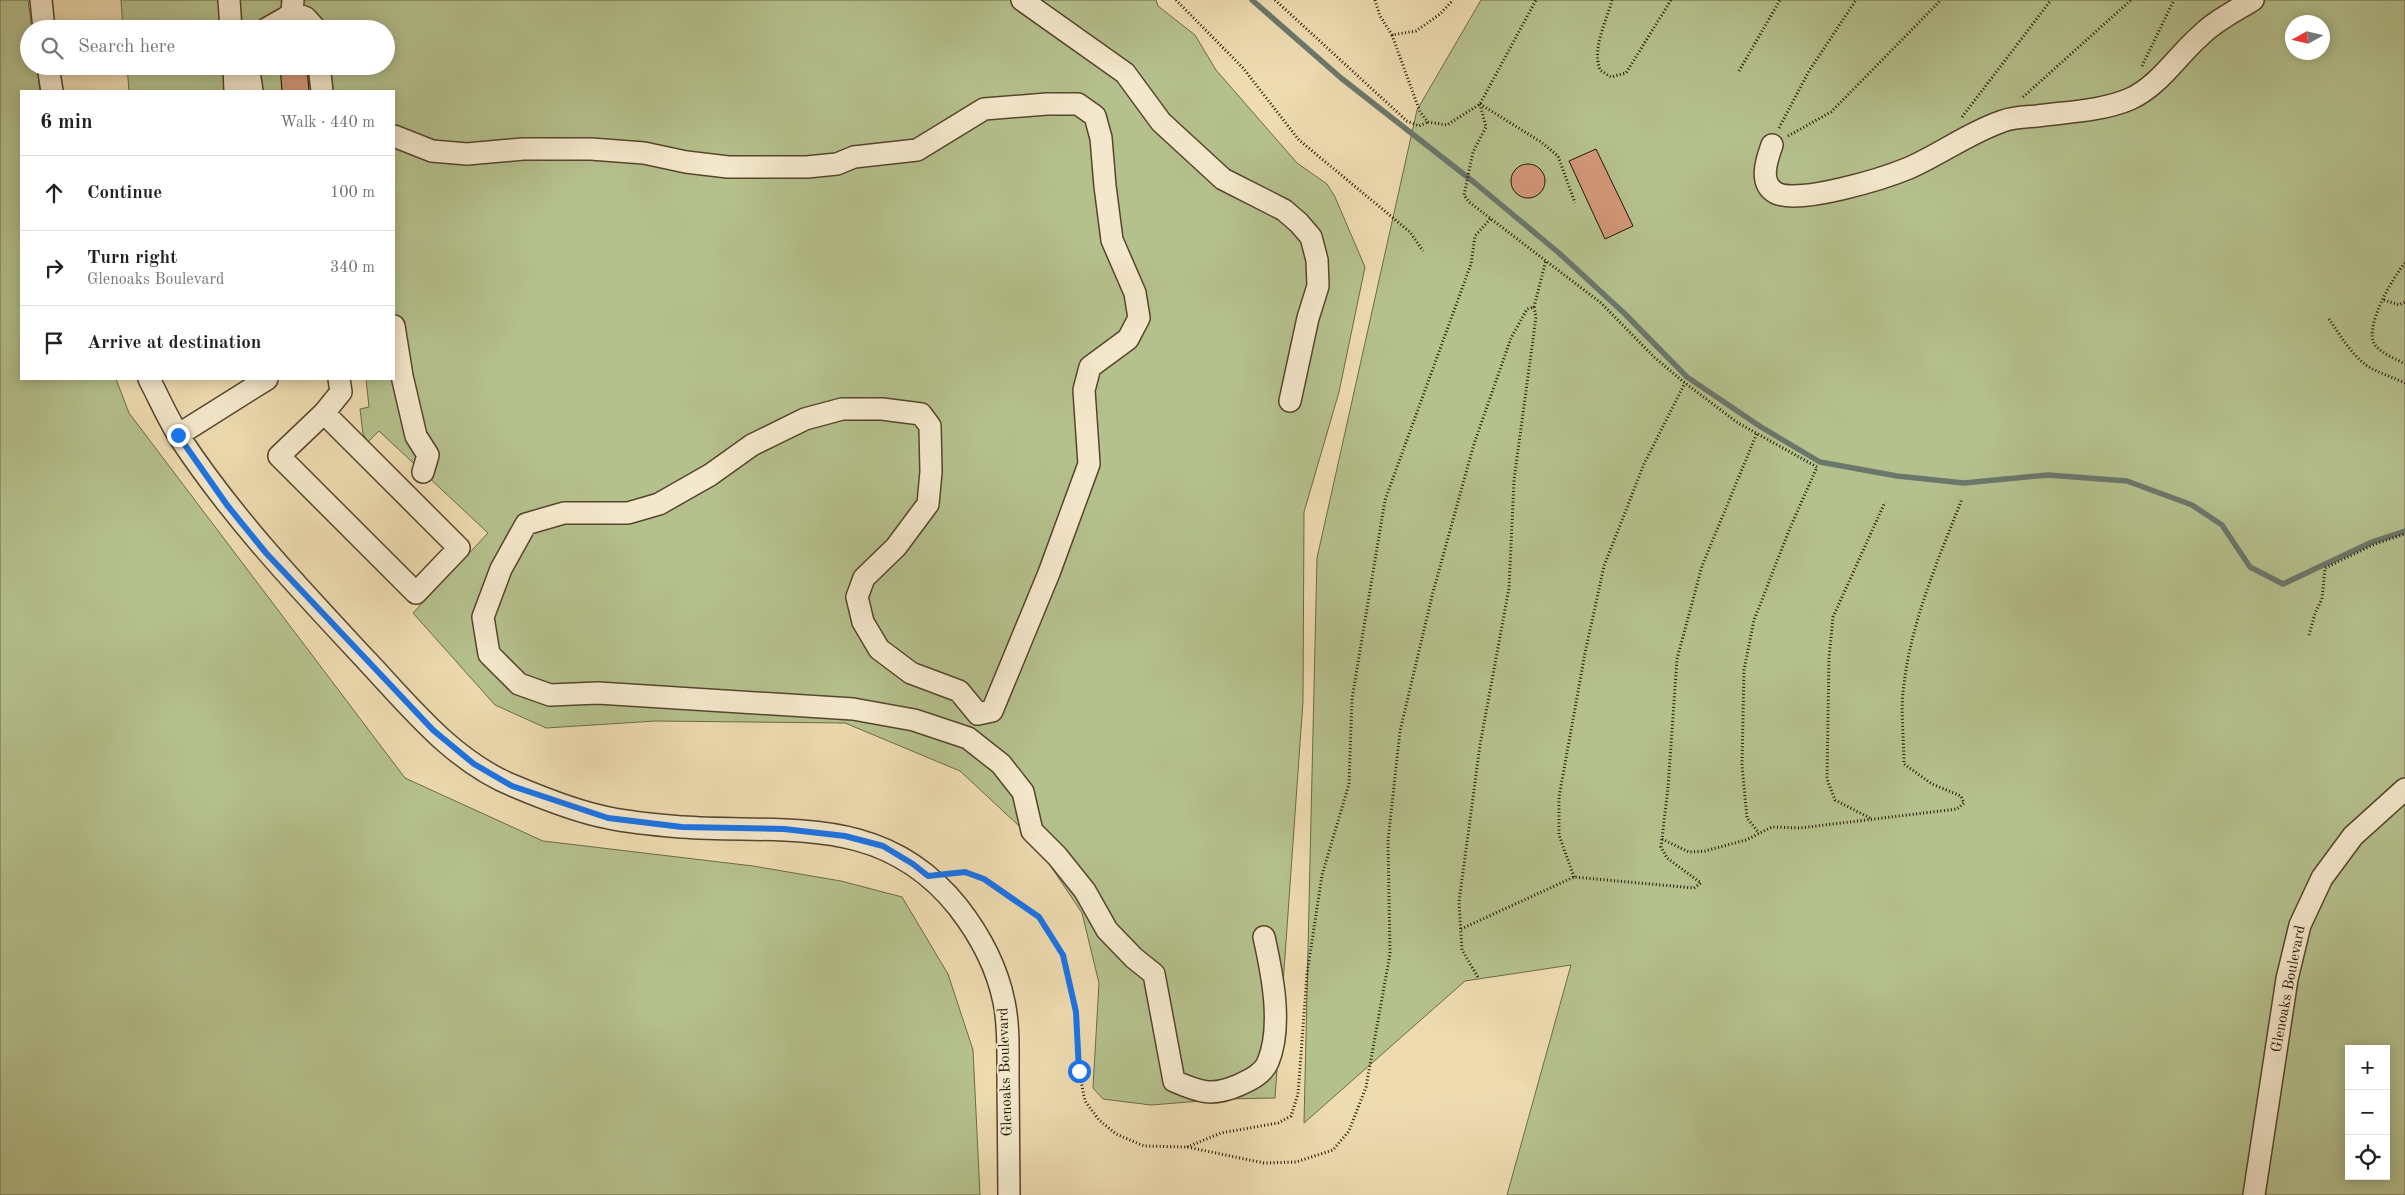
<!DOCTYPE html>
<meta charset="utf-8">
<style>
:root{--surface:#fff;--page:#f2f2f2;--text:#202124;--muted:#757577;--line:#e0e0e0}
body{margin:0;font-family:"Old Standard TT",serif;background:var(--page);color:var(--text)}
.controls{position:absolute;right:15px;bottom:15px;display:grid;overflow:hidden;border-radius:0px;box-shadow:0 2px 12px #0003}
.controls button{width:45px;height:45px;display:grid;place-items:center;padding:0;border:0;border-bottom:1px solid var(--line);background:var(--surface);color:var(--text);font:25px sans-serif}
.compass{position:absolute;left:2285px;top:15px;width:45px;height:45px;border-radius:50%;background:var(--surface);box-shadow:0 2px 12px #0003;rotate:262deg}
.stop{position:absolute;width:15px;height:15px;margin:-11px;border:4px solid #1a73e8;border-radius:50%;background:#fff}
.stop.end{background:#1a73e8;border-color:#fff;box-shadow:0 1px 5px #0008}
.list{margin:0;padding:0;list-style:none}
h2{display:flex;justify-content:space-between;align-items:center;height:65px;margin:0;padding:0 20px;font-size:21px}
h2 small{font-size:16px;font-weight:400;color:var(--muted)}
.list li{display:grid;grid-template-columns:32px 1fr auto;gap:15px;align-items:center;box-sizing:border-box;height:75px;padding:0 20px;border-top:1px solid var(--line)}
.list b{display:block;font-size:19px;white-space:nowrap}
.list p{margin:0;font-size:16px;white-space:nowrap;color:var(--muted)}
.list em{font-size:16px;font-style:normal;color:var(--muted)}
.icon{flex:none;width:28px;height:28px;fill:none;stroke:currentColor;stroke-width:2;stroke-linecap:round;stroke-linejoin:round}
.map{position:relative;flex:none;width:2405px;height:1195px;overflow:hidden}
.search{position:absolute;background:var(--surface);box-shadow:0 2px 12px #0003;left:20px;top:20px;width:375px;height:55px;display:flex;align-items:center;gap:12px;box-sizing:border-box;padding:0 18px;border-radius:28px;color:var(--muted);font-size:19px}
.panel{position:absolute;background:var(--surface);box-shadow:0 2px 12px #0003;left:20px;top:90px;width:375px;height:290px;border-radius:0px}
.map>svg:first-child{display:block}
</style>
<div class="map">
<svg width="2405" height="1195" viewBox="0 0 2405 1195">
<rect width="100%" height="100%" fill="#eedbb0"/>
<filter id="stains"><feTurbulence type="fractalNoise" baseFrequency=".004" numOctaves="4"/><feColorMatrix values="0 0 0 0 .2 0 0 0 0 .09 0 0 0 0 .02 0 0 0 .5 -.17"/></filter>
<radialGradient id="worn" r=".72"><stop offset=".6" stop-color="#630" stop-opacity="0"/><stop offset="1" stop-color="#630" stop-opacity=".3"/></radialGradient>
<!-- green -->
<path fill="#b5c18d" stroke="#6c6a46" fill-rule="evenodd" d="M0 0H28L32 29H29V66H37L40 91H21V379H116L129 413 405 778 543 841 753 866 841 881 902 897 948 974 973 1050 980 1195H0Z
M121 0H224L227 29H123Z
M238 0H1156L1158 6 1195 35 1216 70 1297 163 1327 184 1335 197 1365 267 1339 392 1304 512 1303 701 1275 1098 1226 1099 1151 1105 1103 1099 1093 1088 1099 983 1082 913 1032 838 960 771 845 723 655 721 546 728 495 705 413 613 488 533 379 431 368 442 363 434 360 409 369 407 366 379H394V91H238V66H386V29H238Z
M1481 0H2405V1195H1507L1571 965 1465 981 1304 1123 1317 558 1417 110ZM2292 22H2322V52H2292ZM2349 1049H2386V1176H2349Z
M127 66H230L232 91H129Z"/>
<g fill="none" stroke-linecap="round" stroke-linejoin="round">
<!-- stream -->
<path stroke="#6b776c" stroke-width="5.5" d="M1252 0 1341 78 1475 183 1559 253 1625 314 1687 377 1761 427 1820 462 1897 476 1964 483 2048 475 2127 481 2192 505 2222 525 2250 567 2283 584 2372 542 2405 531"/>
</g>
<!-- building -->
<path fill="#d29778" stroke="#231300" d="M280 66H307L309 91H282Z
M1596 149 1633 226 1605 239 1569 161Z
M1511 181a17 17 0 1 1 34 0a17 17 0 1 1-34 0Z"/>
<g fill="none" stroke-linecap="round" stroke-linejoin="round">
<defs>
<path id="minor" d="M41 0 44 29
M229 0 231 29
M293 0 292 12 306 18 316 29
M1022 0 1125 73 1161 122 1223 179 1284 210 1299 223 1311 237 1317 260 1318 286 1308 318 1290 401
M266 29 287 17 292 12
M48 66 52 91
M234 66 235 91
M248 66 252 91
M319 66 322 91
M394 136 432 151 467 154 523 149H591L644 153 686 162 728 167H807L837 164 854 157 917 150 984 109 1047 104H1078L1095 116 1101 138 1105 186 1112 240 1135 293 1139 318 1128 339 1090 367 1084 390 1089 464 1049 573 992 711 978 714 959 691 911 673 879 649 863 622 857 597 864 578 896 547 928 504 931 472 930 426 921 414 882 409H842L805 419 752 445 710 475 659 504 628 513H564L526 524 501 569 483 617 489 654 519 684 550 695 598 693 853 709 914 720 968 738 1001 764 1023 792 1032 831 1057 856 1085 891 1107 930 1134 958 1154 974 1174 1081C1199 1092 1212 1097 1239 1085 1250 1080 1263 1074 1268 1062 1283 1026 1272 973 1264 937
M1772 145C1767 159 1758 183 1776 193 1799 205 1885 178 1909 168 1941 154 1970 132 2003 121 2014 117 2026 117 2037 116 2067 112 2102 111 2130 99 2159 86 2177 56 2200 36 2215 21 2235 11 2253 0
M394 326 402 376 416 436 428 455 423 472
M149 379C159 398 168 419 180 438 234 520 301 590 368 662 411 708 454 762 514 786 540 797 582 813 609 818 632 823 658 825 682 827 787 834 883 813 958 907 979 934 997 967 1004 1002 1009 1025 1008 1051 1008 1075 1008 1115 1009 1155 1009 1195
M324 413 459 548 416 593 279 456 324 413 341 392 339 379
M178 435 267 379
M2254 1195 2287 979 2300 925 2322 878 2353 836 2405 789"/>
</defs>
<!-- minor casing -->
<use href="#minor" stroke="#56452c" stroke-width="24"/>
<!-- path -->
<path stroke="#231300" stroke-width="3" stroke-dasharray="1 2.5" stroke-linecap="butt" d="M1176 0 1243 68 1299 140 1410 232 1423 251
M1275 0 1407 121 1419 126 1428 122
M1375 0 1380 16 1392 35 1416 31 1440 14 1453 0
M1612 0C1606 23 1592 47 1600 70L1611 77 1626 73 1671 0
M1392 35 1420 112 1428 122 1447 125 1480 104 1536 0
M2142 66 2174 0
M1739 71 1780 0
M2023 97 2131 0
M1480 104 1486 127 1473 152 1464 195 1469 202 1601 303 1654 357 1685 383 1738 423 1817 467 1790 528 1754 620 1744 670 1742 765 1747 818 1759 833
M1480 104 1541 142 1558 156 1575 203
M1962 117 2051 0
M1779 128 1809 71 1856 0
M1788 136 1831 112 1941 0
M2405 263C2393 277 2363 328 2375 345 2382 354 2396 359 2405 364
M2384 300 2399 305 2405 302
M1534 307 1546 260
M2329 319C2340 335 2351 354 2366 365 2378 373 2392 377 2405 383
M2309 635 2315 613 2322 599 2325 568 2375 544 2405 534
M1870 818 1835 800 1827 779 1829 658 1833 617 1885 502
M1662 839 1689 852 1705 851 1746 840 1772 827 1800 828 1957 809 1964 803 1961 796 1932 784 1904 764C1904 738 1900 709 1904 684 1912 619 1938 560 1962 499
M952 873 965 872 984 879 1039 917 1063 955 1076 1012 1079 1071 1085 1101 1099 1120 1116 1134 1144 1146 1187 1147 1264 1163 1296 1162 1333 1150 1349 1131 1366 1087 1390 954 1388 841 1400 731 1433 592 1474 444 1511 338 1527 309 1534 307 1536 317 1514 480 1509 588 1480 745 1459 902 1462 950 1479 979
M1574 877 1559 835V797L1585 653 1604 566 1644 464 1685 383
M1461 929 1574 877 1694 888 1701 883 1667 858 1661 847 1668 788 1677 659 1702 566 1757 433
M1187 1147 1221 1133 1278 1123 1291 1116 1298 1094 1307 974 1322 875 1349 784 1352 699 1385 500 1471 264 1475 236 1491 218"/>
<!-- minor -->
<use href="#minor" stroke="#f4e8cc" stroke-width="21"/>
</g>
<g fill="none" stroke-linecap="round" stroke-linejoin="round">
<!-- route -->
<path stroke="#1a73e8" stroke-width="6" d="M178 435 227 505 266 553 433 730 474 764 512 786 608 818 682 827 784 829 845 836 883 846 913 864 928 876 965 872 984 879 1039 917 1063 955 1076 1012 1079 1071"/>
</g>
<g text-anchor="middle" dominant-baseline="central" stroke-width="4" stroke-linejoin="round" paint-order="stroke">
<!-- street labels -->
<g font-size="15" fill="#231300" stroke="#f4e8cc">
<text transform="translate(2289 989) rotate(-79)">Glenoaks Boulevard</text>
<text transform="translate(1006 1072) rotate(-92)">Glenoaks Boulevard</text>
</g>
</g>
<rect width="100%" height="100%" filter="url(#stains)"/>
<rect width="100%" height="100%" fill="url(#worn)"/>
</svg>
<div class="controls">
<button>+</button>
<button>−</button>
<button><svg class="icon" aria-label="locate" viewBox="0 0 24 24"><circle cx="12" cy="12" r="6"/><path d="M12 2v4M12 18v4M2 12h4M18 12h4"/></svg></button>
</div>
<svg class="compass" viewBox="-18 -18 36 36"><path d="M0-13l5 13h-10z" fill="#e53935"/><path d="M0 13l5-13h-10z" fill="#757577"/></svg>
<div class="stop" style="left:1079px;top:1071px"></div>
<div class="stop end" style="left:178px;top:435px"></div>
<div class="search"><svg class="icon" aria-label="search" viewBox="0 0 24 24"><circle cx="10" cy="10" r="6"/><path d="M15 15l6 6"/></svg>Search here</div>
<section class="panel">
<h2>6 min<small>Walk · 440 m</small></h2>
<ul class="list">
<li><svg class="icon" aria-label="ahead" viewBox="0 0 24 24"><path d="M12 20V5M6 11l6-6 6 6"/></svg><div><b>Continue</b></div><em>100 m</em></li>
<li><svg class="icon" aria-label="right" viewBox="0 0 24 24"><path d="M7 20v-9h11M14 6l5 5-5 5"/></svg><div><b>Turn right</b><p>Glenoaks Boulevard</p></div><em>340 m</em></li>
<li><svg class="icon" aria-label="arrive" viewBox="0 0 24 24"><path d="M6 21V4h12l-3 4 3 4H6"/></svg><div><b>Arrive at destination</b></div></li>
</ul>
</section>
</div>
